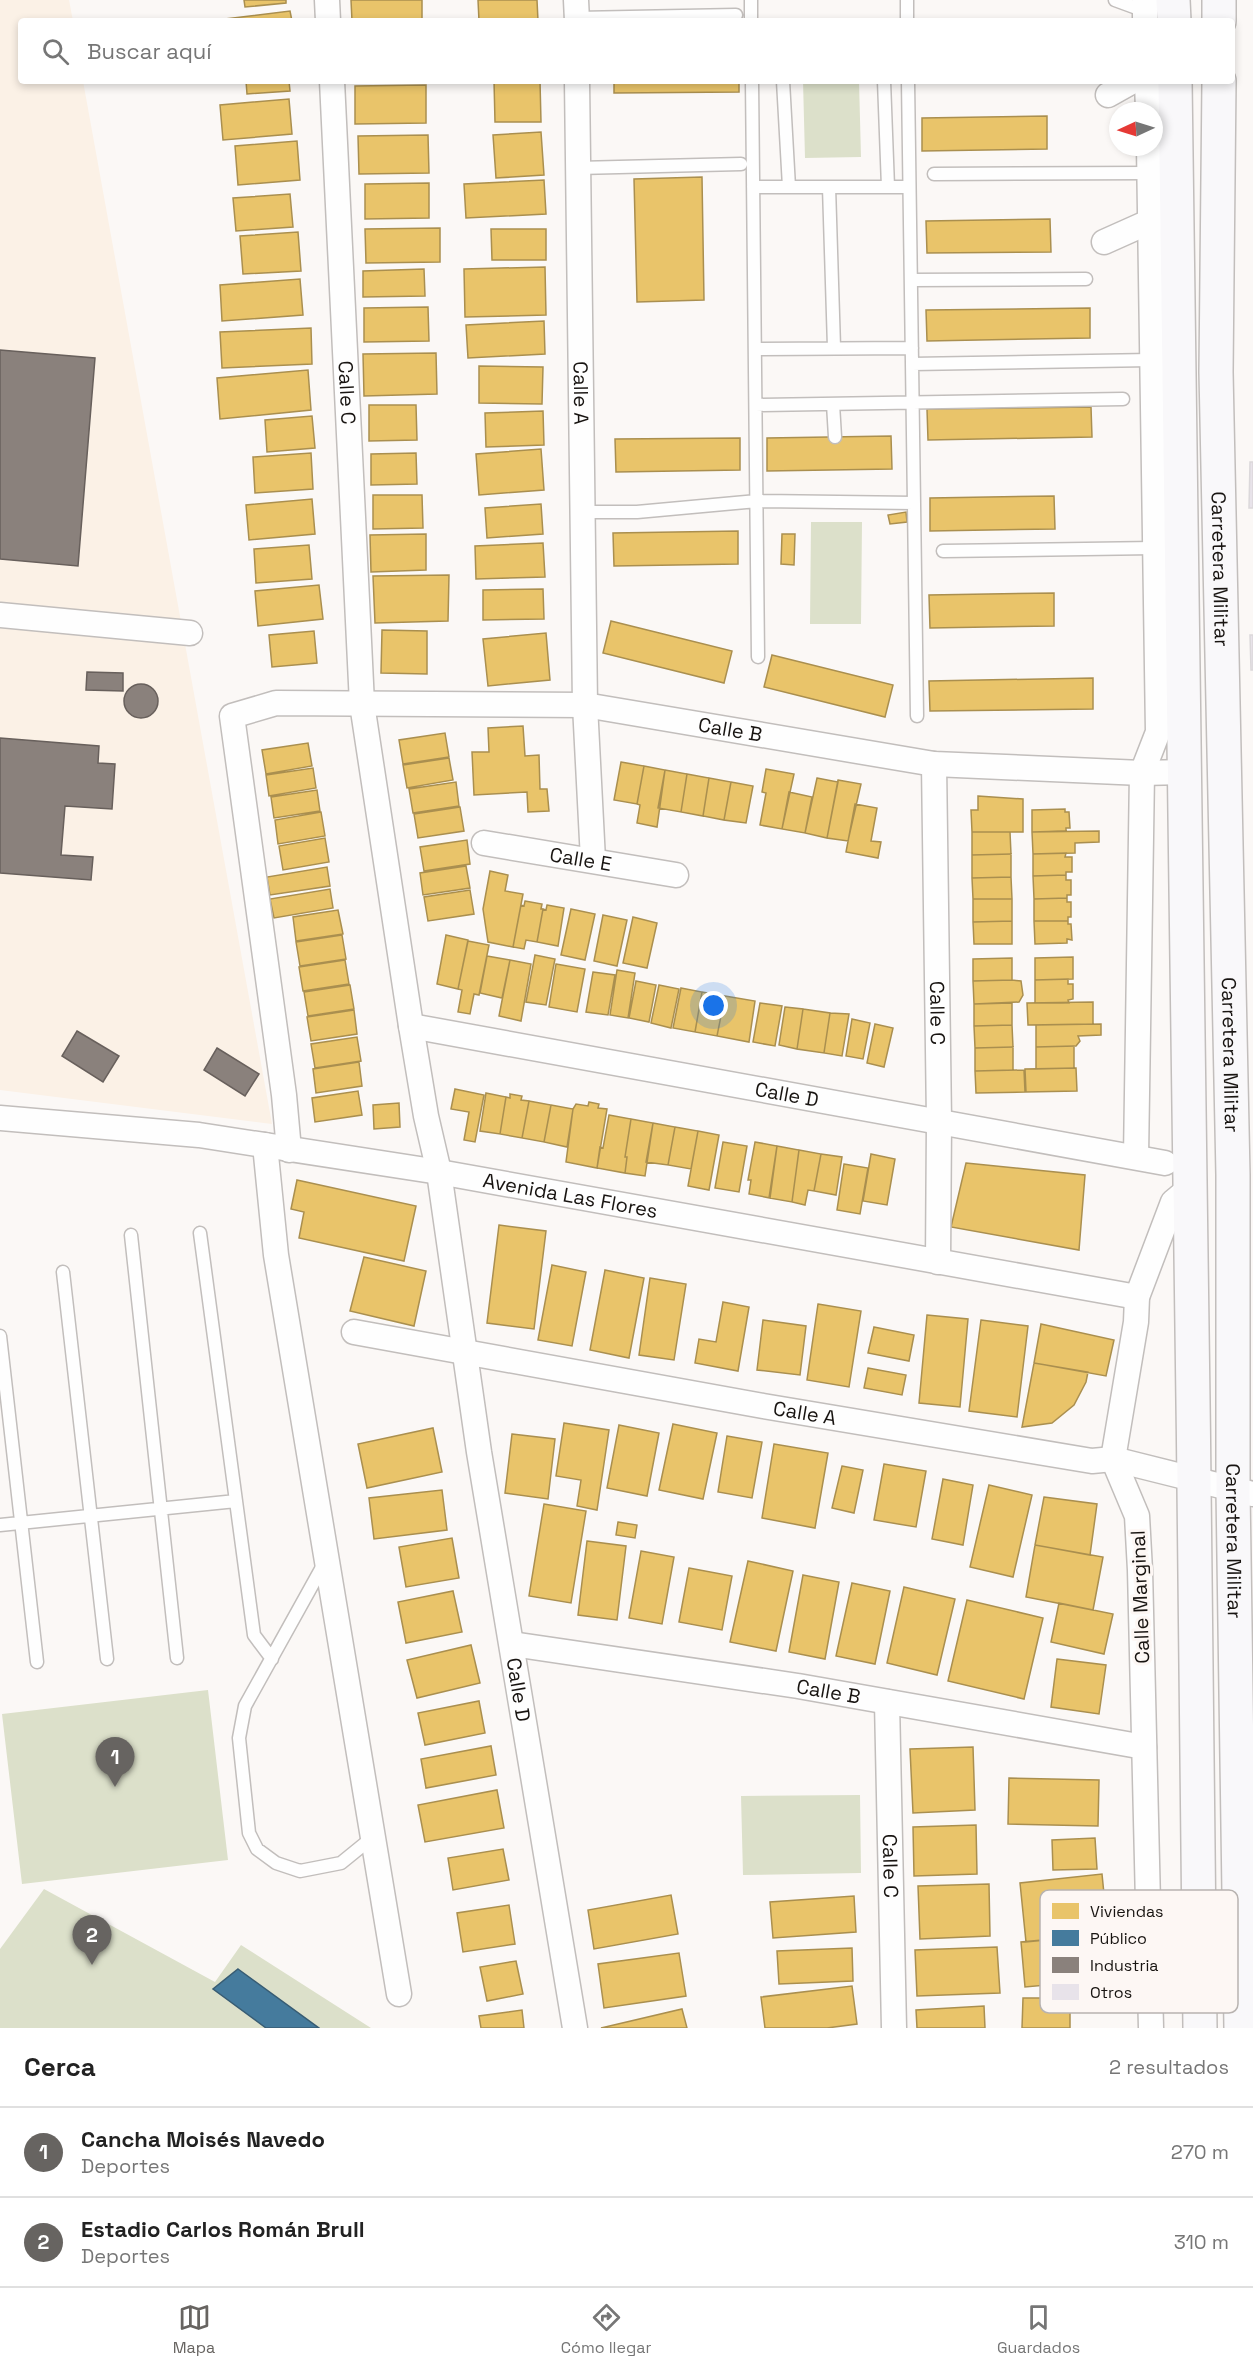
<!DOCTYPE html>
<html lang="es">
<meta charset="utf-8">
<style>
:root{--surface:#fff;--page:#f2f2f2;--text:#222;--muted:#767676;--line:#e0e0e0;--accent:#676461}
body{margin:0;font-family:"Space Grotesk",sans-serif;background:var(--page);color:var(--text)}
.compass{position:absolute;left:1109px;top:102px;width:54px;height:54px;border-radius:50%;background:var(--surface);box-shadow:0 3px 9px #0003;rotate:266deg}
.you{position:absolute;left:714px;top:1006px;width:21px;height:21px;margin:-15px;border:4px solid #fff;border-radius:50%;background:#1a73e8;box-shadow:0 0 0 9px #1a73e833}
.badge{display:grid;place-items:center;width:39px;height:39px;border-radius:50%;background:var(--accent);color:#fff;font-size:20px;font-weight:700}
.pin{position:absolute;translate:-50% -50px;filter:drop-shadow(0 2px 3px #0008)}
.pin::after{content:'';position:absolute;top:32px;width:21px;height:18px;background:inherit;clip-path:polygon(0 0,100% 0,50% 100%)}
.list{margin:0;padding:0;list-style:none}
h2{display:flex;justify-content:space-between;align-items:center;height:78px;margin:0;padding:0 24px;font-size:26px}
h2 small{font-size:20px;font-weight:400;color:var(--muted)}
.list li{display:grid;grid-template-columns:39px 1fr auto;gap:18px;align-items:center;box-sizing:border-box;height:90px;padding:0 24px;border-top:2px solid var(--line)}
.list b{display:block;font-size:22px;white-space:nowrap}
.list p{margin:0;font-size:20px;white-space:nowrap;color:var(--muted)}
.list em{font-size:20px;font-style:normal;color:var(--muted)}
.icon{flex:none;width:33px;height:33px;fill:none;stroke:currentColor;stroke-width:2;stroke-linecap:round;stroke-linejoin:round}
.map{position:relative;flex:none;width:1253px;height:2028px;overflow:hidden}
.search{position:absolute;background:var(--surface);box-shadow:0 3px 9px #0003;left:18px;right:18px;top:18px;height:66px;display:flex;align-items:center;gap:15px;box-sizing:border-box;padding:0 21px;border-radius:6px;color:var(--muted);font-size:22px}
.sheet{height:258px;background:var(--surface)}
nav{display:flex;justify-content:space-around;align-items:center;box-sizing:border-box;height:84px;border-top:2px solid var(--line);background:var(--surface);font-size:16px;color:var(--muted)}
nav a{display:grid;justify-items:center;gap:3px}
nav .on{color:var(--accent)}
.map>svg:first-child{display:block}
</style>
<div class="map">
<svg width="1253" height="2028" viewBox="0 0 1253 2028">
<rect width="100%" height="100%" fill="#fbf8f6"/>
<!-- industrial -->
<path fill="#fbf1e6" d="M0 0H69L73 21H21V81H83L272 1124 0 1090Z"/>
<!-- green -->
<path fill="#dce0ca" d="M803 81H859L861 157 805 158Z
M811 522H862L861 624H810Z
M208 1690 228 1860 22 1884 2 1714Z
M860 1795 861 1873 743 1875 741 1796Z
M44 1889 215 1982 241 1945 371 2028H0V1949Z"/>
<!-- homes -->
<path fill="#e9c46a" stroke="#aa8f4f" stroke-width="1.5" d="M244 0H286V3L245 7Z
M351 0H422V21H352Z
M478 0H537L538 21H479Z
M290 11 292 21H208Z
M246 81H289L290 91 247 94Z
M494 81H540L541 122H495Z
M614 81H739V92L614 93Z
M426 85V123L355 124V86Z
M289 99 292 134 223 140 220 105Z
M1047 116V149L922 151V118Z
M541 132 544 175 496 178 493 135Z
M428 135 429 173 359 174 358 136Z
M297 141 300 180 238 185 235 146Z
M702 177 704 300 637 302 634 179Z
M544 180 546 214 466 218 464 184Z
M429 183V218L365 219V184Z
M290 194 293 227 236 231 233 198Z
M1050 219 1051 252 927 253 926 221Z
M440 228V262L366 263 365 229Z
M491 229H546V260H492Z
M298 232 301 271 243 274 240 236Z
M545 267 546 315 465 317 464 269Z
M424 269 425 296 363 297V271Z
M300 279 303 315 222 321 220 285Z
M428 307 429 341 364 342V308Z
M1090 308V338L927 341 926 310Z
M544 321 545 354 468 358 466 325Z
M311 328 312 364 222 368 220 332Z
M436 353 437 394 364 396 363 354Z
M479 366 543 367 542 404 479 403Z
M308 370 311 410 220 419 217 378Z
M369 405H416L417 440 369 441Z
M1091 407 1092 437 928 440 927 409Z
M543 411 544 445 486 447 485 413Z
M312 416 315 448 267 452 265 420Z
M891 436 892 469 767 471V438Z
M740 438V470L616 472 615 439Z
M541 449 544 490 479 495 476 454Z
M311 453 313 489 255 493 253 457Z
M416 453 417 484 371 485V454Z
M373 495H422L423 528 373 529Z
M1054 496 1055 529 930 531V498Z
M312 499 315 534 249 540 246 505Z
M541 504 543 534 487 538 485 508Z
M906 512 907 522 890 524 888 515Z
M738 531V564L614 566 613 533Z
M426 534V570L371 572 370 535Z
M782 534H795L794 565 781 564Z
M543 543 545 577 476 579 475 546Z
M309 545 312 579 256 583 254 549Z
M449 575 448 621 375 623 373 576Z
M319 585 323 619 258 626 255 591Z
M543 589 544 619 483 620V590Z
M1054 593V626L930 628 929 595Z
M611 621 732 651 724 683 603 653Z
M382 630 427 631V674L381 673Z
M314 631 317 663 272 667 269 635Z
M546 633 550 680 488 686 483 639Z
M772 655 893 685 885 717 764 687Z
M1093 678V709L930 711 929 681Z
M523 726 525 756 539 755 540 789H547L549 811 528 812 527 792 474 795 472 752H489L488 728Z
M445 733 449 757 403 764 399 740Z
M308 743 312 766 266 774 262 750Z
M449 758 453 780 407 788 403 765Z
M621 762 644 766 637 804 614 800Z
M644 766 665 770 657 827 637 823 640 805 637 804Z
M313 768 316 788 269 796 266 775Z
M766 769 794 774 782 829 760 825 766 793 762 792Z
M665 770 687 774 681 812 658 808Z
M687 774 709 778 703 816 681 812Z
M709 778 731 782 724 820 703 816Z
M817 778 838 782 827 838 805 833Z
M838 780 861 784 848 841 827 838Z
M456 782 459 806 413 813 409 789Z
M731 782 753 786 746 823 724 820Z
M317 790 320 811 274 818 271 797Z
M789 792 812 797 805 833 782 829Z
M978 796 1023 799V832H972L971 810H978Z
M855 804 877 808 871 841 881 842 878 858 846 852Z
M460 807 464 831 418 838 414 814Z
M1065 809V812H1069L1070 828H1066V831L1032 832V810Z
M321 812 325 836 278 844 275 820Z
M1099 831V842L1075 843V853L1033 854 1032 832Z
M972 832H1010L1011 854 972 855Z
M325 838 329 862 283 870 279 846Z
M467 840 470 864 424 871 420 847Z
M1066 853 1065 857H1072V872H1066V875L1033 876V854Z
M1011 854V877L972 878V855Z
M466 866 470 888 423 895 420 873Z
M327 867 330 886 270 895 267 877Z
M490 871 508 875 505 891 523 894 513 947 488 942 483 909Z
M1066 875V880H1071V895H1067V898L1034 899 1033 876Z
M1011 877 1012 899H973L972 878Z
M330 889 333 908 274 918 270 899Z
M470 890 474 914 428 921 424 897Z
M1067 898V902H1071V917H1068V921H1034V899Z
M973 899H1012V921L973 922Z
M525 901 542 904 541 909H543L537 942 526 940 524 949 513 947 521 905 524 906Z
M547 905 564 908 558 946 537 942 543 909 546 910Z
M571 909 595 914 585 960 561 955Z
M338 910 343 934 296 941 293 917Z
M603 915 627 920 617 966 594 961Z
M633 917 657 923 647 968 623 963Z
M1012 921V944H974L973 922Z
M1034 921H1068V924H1071L1072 940 1067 939V943L1035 944Z
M342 935 346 959 300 966 296 942Z
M446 935 468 940 458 989 437 984Z
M468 941 489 945 479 995 474 994 470 1014 458 1012 462 990 458 989Z
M535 955 555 959 546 1005 526 1002Z
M487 956 510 960 502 998 480 993Z
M1073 957V979L1035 980V958Z
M1012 958V980L973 981V959Z
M345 960 349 984 303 991 299 967Z
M510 960 531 964 521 1021 499 1016Z
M556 964 585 969 577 1012 549 1007Z
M617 970 635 973 628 1018 610 1015Z
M593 972 615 975 608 1015 586 1012Z
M1068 979V984H1073V999L1068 1000 1069 1003H1035V980Z
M1012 980 1021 981 1023 995 1019 1002 974 1004 973 981Z
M636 981 656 985 649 1022 629 1018Z
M350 985 354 1009 308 1016 304 992Z
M659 985 679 989 671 1028 651 1023Z
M681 988 702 992 695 1032 673 1028Z
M702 992 725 996 717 1036 695 1032Z
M725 996 755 1001 749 1042 717 1036Z
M1093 1002V1024L1028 1025 1027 1003Z
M760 1003 782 1006 775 1046 753 1042Z
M1012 1003V1025L974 1026V1004Z
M785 1007 803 1009 797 1049 779 1045Z
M803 1009 830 1013 824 1053 797 1049Z
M354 1010 357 1034 311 1041 307 1017Z
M830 1013 849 1014 842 1056 824 1053Z
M852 1019 870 1023 863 1059 846 1056Z
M875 1024 893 1028 884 1067 867 1063Z
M1101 1024V1035L1078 1036 1080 1041 1076 1046 1036 1047V1025Z
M1012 1025 1013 1047 975 1048 974 1026Z
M357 1037 361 1061 315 1068 311 1044Z
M1074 1046V1068L1036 1069V1047Z
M1013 1047V1070L975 1071V1048Z
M359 1062 362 1086 316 1093 313 1069Z
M1076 1068 1077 1091 1026 1092 1025 1069Z
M1024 1070 1025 1092 976 1093 975 1071Z
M455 1089 484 1095 475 1142 464 1140 469 1112 451 1109Z
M358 1091 362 1115 315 1122 312 1098Z
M486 1093 506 1097 500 1134 480 1131Z
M510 1094 522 1096 521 1100 529 1101 522 1138 500 1134 506 1097 510 1098Z
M529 1101 551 1105 544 1142 522 1138Z
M589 1102 599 1104 598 1108 607 1109 597 1168 566 1162 573 1109 576 1104 588 1106Z
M399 1103 400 1127 374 1129 373 1105Z
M551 1105 573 1109 567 1147 544 1142Z
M609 1115 631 1119 625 1157H627L625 1173 597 1168 600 1147 603 1148Z
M631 1119 653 1123 645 1176 625 1173 627 1157H625Z
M653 1123 675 1127 668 1165 646 1162Z
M675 1127 698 1131 691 1169 668 1165Z
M698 1131 719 1135 709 1190 688 1186Z
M723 1142 747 1146 739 1192 715 1188Z
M755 1142 777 1146 770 1198 749 1194 751 1180H748Z
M777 1146 799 1150 792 1202 769 1198Z
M799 1150 821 1154 814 1191 808 1190 805 1205 792 1202Z
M821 1154 842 1157 836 1195 814 1191Z
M871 1154 895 1159 887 1205 863 1201Z
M966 1163 1085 1175 1079 1250 951 1227Z
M844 1164 868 1168 860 1214 837 1210Z
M297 1180 416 1206 404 1261 299 1238 304 1212 291 1209Z
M499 1225 546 1231 534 1329 487 1323Z
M364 1257 426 1271 414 1326 350 1311Z
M552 1265 586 1272 572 1346 538 1340Z
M605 1270 644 1278 629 1358 590 1350Z
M650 1278 686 1284 674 1360 639 1355Z
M723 1302 749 1307 738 1371 695 1363 699 1339 716 1342Z
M818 1304 861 1311 849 1387 807 1380Z
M927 1315 968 1319 960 1407 919 1403Z
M763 1320 806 1326 800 1375 757 1370Z
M981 1320 1028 1326 1017 1417 969 1411Z
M1041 1324 1114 1340 1106 1376 1034 1363Z
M874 1327 914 1335 909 1361 868 1353Z
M1034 1363 1088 1372 1086 1382 1074 1405 1052 1423 1022 1427Z
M868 1368 906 1375 902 1395 864 1388Z
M564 1423 609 1430 597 1510 577 1506 581 1480 556 1476Z
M673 1424 717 1433 703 1499 659 1490Z
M619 1425 659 1433 647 1496 607 1488Z
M433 1428 442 1472 367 1488 358 1444Z
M512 1434 555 1439 548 1499 505 1493Z
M727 1436 762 1442 752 1498 718 1492Z
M774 1444 828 1453 815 1528 762 1518Z
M884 1464 926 1471 916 1527 874 1520Z
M842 1466 863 1470 854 1513 832 1508Z
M943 1479 973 1485 963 1545 932 1539Z
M989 1485 1032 1495 1013 1577 970 1567Z
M442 1490 447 1530 374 1539 369 1498Z
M1044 1497 1097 1504 1090 1555 1035 1545Z
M544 1504 586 1511 571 1603 529 1596Z
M618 1522 637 1525 635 1538 616 1535Z
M452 1538 459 1578 406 1587 399 1547Z
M587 1541 626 1546 617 1620 578 1615Z
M1035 1545 1103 1557 1093 1610 1026 1597Z
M641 1551 674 1557 662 1624 629 1618Z
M748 1561 793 1571 776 1651 730 1642Z
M689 1568 732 1576 722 1630 679 1622Z
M803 1575 839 1582 825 1659 789 1652Z
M852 1583 890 1591 875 1664 836 1656Z
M904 1587 955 1599 937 1675 887 1663Z
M453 1591 462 1632 406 1643 398 1602Z
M967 1600 1043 1618 1024 1699 948 1681Z
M1059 1603 1113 1614 1104 1654 1051 1642Z
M471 1645 480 1683 417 1698 407 1660Z
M1057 1659 1106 1665 1099 1714 1051 1707Z
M479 1701 485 1733 425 1745 418 1713Z
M491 1746 496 1775 426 1788 421 1759Z
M973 1747 975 1810 913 1813 910 1749Z
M1009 1778 1099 1780 1098 1826 1008 1824Z
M497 1790 504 1828 425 1842 418 1805Z
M976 1825 977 1874 914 1876 913 1827Z
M1095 1838 1097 1869 1053 1870 1052 1840Z
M503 1849 509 1880 453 1890 448 1858Z
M1102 1874 1108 1934 1026 1942 1020 1883Z
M989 1884 990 1936 920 1939 918 1886Z
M671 1895 678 1934 594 1949 588 1910Z
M854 1896 856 1932 773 1938 770 1902Z
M509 1905 515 1944 463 1952 457 1913Z
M1108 1934 1112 1979 1025 1987 1021 1942Z
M997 1947 1000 1993 917 1996 915 1950Z
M852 1948 853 1981 779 1984 777 1951Z
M679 1953 686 1996 604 2008 598 1964Z
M516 1961 523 1994 487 2001 480 1967Z
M852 1986 857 2024 827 2028H765L761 1997Z
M1023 1998H1070V2028H1022Z
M984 2006 985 2028H917L916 2010Z
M682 2009 687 2028H601Z
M522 2010 524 2028H481L479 2016Z"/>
<!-- public -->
<path fill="#457b9d" stroke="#385c73" stroke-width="1.5" d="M238 1969 319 2028H266L213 1989Z"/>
<!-- industry -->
<path fill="#8a817c" stroke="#68605c" stroke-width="1.5" d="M0 350 95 358 78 566 0 559Z
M87 672 123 673V691L86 690Z
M124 701a17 17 0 1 1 34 0a17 17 0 1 1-34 0Z
M0 738 99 746 98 763 115 764 112 809 65 806 61 855 93 857 91 880 0 873Z
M77 1031 119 1056 103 1082 62 1056Z
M217 1048 259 1074 245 1096 204 1070Z"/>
<!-- building -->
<path fill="#e8e3ea" stroke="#dbd8da" stroke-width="1.5" d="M1250 462H1253V508H1249Z
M1250 635H1253V670H1251Z"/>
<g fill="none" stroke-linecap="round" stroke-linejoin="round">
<defs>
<path id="lane" d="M751 0V21
M907 0V21
M1115 0 1145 11
M577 18 736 15
M752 81 758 657
M783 81 789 187
M884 81 888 187
M908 81 917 716
M578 168 741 164
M934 174 1150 173
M753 187H909
M829 187 834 347
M911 280 1086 279
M755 349 912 348
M912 364 1151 360
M833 404 835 437
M756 405 1123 399
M583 512H637L757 501 914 503
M943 551 1154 548
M200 1233 254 1635 272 1659
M131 1235 177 1658
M63 1272 107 1659
M0 1336 37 1662
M0 1525 236 1501
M325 1562 245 1706 239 1738 249 1833 257 1849 276 1863 300 1871 341 1863 373 1837"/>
<g id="street">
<path d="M327 0 328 21"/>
<path d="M576 0 577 21"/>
<path d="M1145 0V21"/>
<path id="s1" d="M332 81 362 704 411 1026 426 1116 439 1172 479 1452 575 2028"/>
<path id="s2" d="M577 81 585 705 593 860"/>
<path d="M1147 81 1148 111"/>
<path d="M1108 95 1133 81"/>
<path d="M1104 242 1151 221"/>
<path d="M0 615 190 633"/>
<path id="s3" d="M934 764 939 1121 938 1262"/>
<path id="s4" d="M484 843 676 875"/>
<path id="s5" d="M411 1026 1165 1163"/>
<path id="s6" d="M0 1118 199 1135 439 1172 1137 1297"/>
<path d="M265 1145 276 1255 399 1994"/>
<path id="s7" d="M289 1150 284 1095 232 716 276 703 585 705 934 764 1142 773 1185 772"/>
<path d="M1136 1157 1142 773 1158 732 1149 147"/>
<path id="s8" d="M354 1332 763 1406 1092 1461 1113 1459 1253 1494"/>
<path id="s9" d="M512 1644 798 1686 1144 1747"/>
<path id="s10" d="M887 1702 894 2028"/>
<path d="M1151 2028 1140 1570 1137 1516 1113 1459 1136 1322 1137 1297 1173 1202 1191 1187"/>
</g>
<g id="secondary">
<path d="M1173 0 1174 21"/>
<path d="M1219 21V0"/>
<path d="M1175 81C1188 730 1192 1379 1200 2028"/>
<path id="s11" d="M1219 81 1216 372 1233 1175V1490L1241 2028"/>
</g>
</defs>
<!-- lane casing -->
<use href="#lane" stroke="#c2bebc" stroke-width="15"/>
<!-- street casing -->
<use href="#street" stroke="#c2bebc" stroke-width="27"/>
<!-- secondary casing -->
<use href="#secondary" stroke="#c2bebc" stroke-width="36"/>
<!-- lane -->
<use href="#lane" stroke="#fefefe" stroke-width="12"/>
<!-- street -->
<use href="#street" stroke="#fefefe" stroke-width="24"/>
<!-- secondary -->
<use href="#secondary" stroke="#f9f8fa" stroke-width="33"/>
</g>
<g text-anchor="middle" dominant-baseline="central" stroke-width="6" stroke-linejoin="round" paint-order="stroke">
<!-- street labels -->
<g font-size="20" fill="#181411" stroke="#fdf7f4">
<text stroke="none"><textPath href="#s1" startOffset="312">Calle C</textPath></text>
<text stroke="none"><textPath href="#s2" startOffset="312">Calle A</textPath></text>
<text stroke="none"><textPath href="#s11" startOffset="488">Carretera Militar</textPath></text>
<text stroke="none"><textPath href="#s7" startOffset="940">Calle B</textPath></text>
<text stroke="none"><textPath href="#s4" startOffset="98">Calle E</textPath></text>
<text stroke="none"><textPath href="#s3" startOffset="249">Calle C</textPath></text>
<text stroke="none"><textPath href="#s11" startOffset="974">Carretera Militar</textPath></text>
<text stroke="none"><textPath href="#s5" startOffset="382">Calle D</textPath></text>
<text stroke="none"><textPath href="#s6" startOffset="576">Avenida Las Flores</textPath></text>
<text stroke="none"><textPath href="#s8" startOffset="458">Calle A</textPath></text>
<text stroke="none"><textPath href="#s11" startOffset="1460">Carretera Militar</textPath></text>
<text transform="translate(1140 1597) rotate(-92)">Calle Marginal</text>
<text stroke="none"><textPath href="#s1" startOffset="1622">Calle D</textPath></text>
<text stroke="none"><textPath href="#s9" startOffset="320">Calle B</textPath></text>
<text stroke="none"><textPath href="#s10" startOffset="164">Calle C</textPath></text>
</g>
</g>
<!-- legend -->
<rect x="1040" y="1890" width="198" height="123" rx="9" fill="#fdf7f4" stroke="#b8b3b0" stroke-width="1.5"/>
<rect x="1052" y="1903" width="27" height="16" fill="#e9c46a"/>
<rect x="1052" y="1930" width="27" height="16" fill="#457b9d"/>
<rect x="1052" y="1957" width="27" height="16" fill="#8a817c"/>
<rect x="1052" y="1984" width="27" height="16" fill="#e8e3ea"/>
<g font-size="16" fill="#181411">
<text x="1090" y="1917">Viviendas</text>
<text x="1090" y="1944">Público</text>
<text x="1090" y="1971">Industria</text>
<text x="1090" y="1998">Otros</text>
</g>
</svg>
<svg class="compass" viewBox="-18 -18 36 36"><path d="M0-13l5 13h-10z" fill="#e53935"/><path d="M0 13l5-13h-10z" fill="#767676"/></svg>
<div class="you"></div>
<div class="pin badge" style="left:115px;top:1787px">1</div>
<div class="pin badge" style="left:92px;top:1965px">2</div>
<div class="search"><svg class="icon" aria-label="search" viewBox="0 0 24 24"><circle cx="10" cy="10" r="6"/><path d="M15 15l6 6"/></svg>Buscar aquí</div>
</div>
<section class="sheet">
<h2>Cerca<small>2 resultados</small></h2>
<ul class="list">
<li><span class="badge">1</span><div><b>Cancha Moisés Navedo</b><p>Deportes</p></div><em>270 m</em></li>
<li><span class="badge">2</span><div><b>Estadio Carlos Román Brull</b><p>Deportes</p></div><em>310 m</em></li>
</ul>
</section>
<nav>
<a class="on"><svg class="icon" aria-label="map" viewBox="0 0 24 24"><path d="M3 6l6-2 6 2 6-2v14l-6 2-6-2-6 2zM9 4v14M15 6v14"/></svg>Mapa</a>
<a><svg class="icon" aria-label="directions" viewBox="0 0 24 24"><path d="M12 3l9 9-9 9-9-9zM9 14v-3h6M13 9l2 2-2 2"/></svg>Cómo llegar</a>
<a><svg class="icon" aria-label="saved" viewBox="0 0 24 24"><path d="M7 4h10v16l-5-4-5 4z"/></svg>Guardados</a>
</nav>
